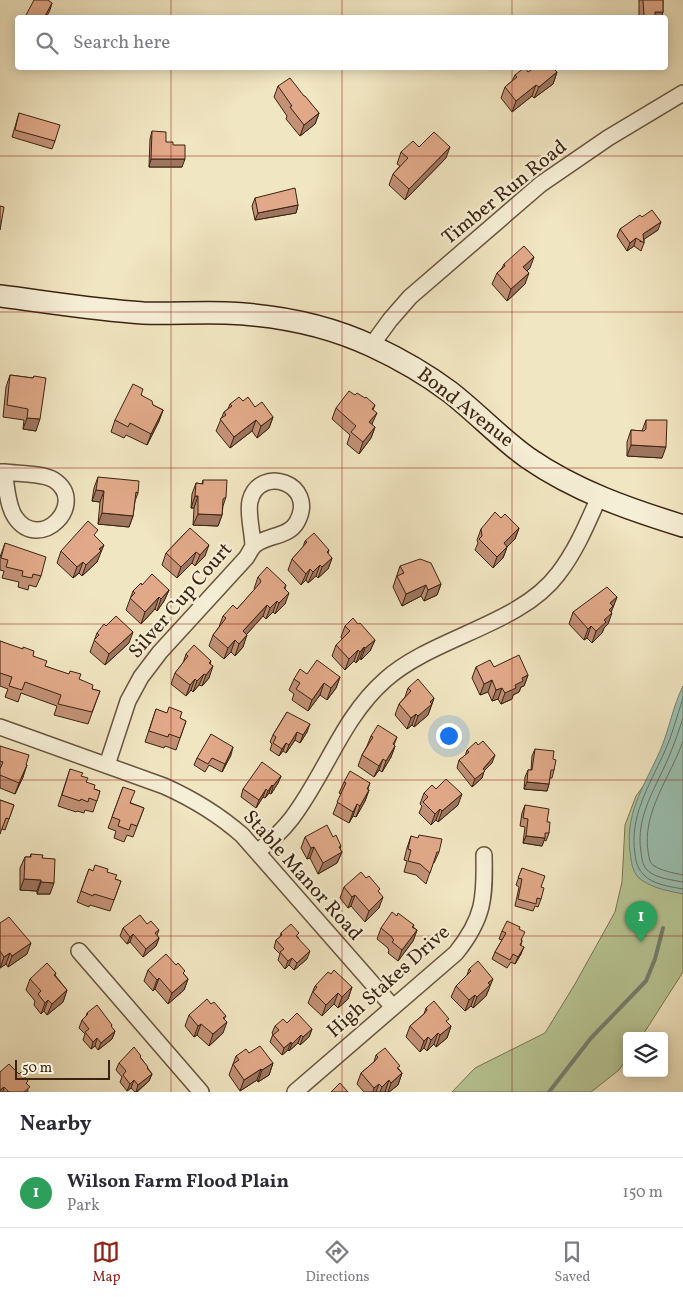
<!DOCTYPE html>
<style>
:root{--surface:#fff;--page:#f2f2f3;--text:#2b2b33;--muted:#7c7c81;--line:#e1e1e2;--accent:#8f2418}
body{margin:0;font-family:Vollkorn,serif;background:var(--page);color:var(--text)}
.controls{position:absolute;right:15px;bottom:15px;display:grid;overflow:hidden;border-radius:5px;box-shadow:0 2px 12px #0003}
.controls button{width:45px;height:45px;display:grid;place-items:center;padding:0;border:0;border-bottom:1px solid var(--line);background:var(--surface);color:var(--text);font:25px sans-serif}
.scale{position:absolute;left:15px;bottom:12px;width:95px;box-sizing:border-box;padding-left:5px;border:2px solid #3b2312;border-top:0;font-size:14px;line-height:18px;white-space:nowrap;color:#3b2312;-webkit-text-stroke:4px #f6efd7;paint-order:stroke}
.you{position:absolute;left:448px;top:735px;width:18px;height:18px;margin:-12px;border:4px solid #fff;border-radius:50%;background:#1a73e8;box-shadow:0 0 0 8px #1a73e833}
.badge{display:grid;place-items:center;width:32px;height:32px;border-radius:50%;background:var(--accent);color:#fff;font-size:16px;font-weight:700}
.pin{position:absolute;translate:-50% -41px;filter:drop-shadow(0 1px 2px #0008)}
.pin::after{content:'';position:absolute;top:26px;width:18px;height:15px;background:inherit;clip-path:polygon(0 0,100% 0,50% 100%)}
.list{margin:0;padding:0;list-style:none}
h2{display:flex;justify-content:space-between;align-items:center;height:65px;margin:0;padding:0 20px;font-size:21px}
h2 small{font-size:16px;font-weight:400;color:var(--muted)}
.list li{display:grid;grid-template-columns:32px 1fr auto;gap:15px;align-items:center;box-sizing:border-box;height:70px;padding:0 20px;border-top:1px solid var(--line)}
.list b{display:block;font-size:19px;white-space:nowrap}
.list p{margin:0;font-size:16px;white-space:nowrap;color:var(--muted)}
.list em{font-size:16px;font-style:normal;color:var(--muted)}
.icon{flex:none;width:28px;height:28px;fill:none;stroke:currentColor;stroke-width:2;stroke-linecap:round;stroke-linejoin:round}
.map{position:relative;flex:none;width:683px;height:1092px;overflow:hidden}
.search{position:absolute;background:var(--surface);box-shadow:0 2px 12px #0003;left:15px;right:15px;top:15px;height:55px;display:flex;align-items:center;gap:12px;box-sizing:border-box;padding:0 18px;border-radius:5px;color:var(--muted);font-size:19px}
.sheet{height:135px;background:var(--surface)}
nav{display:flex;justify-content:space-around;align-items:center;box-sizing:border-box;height:70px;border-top:1px solid var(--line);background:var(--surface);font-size:14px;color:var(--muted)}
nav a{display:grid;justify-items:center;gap:2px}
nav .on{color:var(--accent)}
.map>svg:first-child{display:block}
</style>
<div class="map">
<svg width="683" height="1092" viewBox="0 0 683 1092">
<rect width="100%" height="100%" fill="#f1e6c2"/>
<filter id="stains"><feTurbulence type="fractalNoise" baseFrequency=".004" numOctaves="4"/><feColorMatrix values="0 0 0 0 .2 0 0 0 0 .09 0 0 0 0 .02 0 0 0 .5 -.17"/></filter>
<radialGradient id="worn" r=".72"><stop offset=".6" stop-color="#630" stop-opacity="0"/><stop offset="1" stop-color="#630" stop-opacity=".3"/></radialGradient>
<!-- green -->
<path fill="#b8c695" stroke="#7a7454" d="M683 737V972L642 1036H627V1059L619 1070 591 1092H452L475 1068 545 1033 575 984 615 912 622 882 625 825 636 796 655 770Z"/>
<!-- water -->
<path fill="#9bc0b2" stroke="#758172" d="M683 686V894C670 891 655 889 643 881 635 877 632 867 631 859 623 815 643 789 660 751 669 730 673 706 683 686Z"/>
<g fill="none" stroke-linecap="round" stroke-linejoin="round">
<!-- shore -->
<path stroke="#6b7262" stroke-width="1" d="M683 698C677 716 672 736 664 753 649 786 629 817 635 854 636 863 638 869 644 875 652 884 671 887 683 889
M683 718C679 730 675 742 670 754 657 786 635 816 641 852 642 859 642 864 647 870 655 878 672 880 683 882
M683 741C671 776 642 812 648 851 649 856 649 862 653 865 661 871 674 873 683 875"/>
<!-- stream -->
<path stroke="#758172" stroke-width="4" d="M549 1092 591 1038 646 981 655 959 663 928"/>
<defs>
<path id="street" d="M371 346 390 320 410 297 541 184 608 138 683 93
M0 472H4C18 474 43 473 54 480 89 503 40 554 15 517 7 505 7 486 4 472
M0 727 164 786C193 799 218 814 242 835L393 1007
M107 765 128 701 141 677 160 652 246 558C249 554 251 548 255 545 267 535 289 537 297 522 318 483 259 464 250 501 247 512 253 534 253 547
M257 852C270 842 282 831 292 818 326 773 342 718 385 680 433 637 520 625 558 574 576 551 587 524 599 497
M79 951 201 1092
M295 1092 456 953C484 918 485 898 484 855"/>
<path id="secondary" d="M0 296C47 302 95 310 143 313 170 314 198 312 226 313 276 315 327 325 372 346 400 359 426 374 450 392 477 413 500 438 528 458 576 491 628 509 683 526"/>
</defs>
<!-- street casing -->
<use href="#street" stroke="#68543e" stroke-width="18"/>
<!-- secondary casing -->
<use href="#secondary" stroke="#3b2312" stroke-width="24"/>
<!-- street -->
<use href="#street" stroke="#f6efd7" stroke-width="15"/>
<!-- secondary -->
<use href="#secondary" stroke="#f6efd7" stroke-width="21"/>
</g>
<!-- wall -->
<path fill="#c29176" stroke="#3b2312" d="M639 0H663V12L661 18H639Z
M528 72H557L553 84 534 98 532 96 512 112 501 98 505 87 512 81 515 75Z
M278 86 304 96 319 113 315 124 300 136 286 119 287 116 274 97Z
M19 113 55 141 52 149 12 137Z
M152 131 166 142 173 145 182 167H149L150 139Z
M419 147 446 158 405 200 389 185 393 174 400 166 397 164 401 152Z
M255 198 298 205 296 213 255 220 252 206Z
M642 217 658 230 644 239V243L641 251 634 246 627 251 617 236 620 229Z
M504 264 530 268 527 271 525 284 507 301 492 284 497 273 502 268Z
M10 375 33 378 34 376 36 431 23 429 24 420 3 417 6 387Z
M141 395 153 405 163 410 159 421 147 445 126 435 124 438 111 432 115 420Z
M355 395 375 405 373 410 372 425 375 427 371 438 359 454 347 444 350 435 332 419 336 408Z
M243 401 255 407 273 417 269 428 257 438 252 431 230 448 216 431 224 412 228 409 230 404Z
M646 420 662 458 627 456V442L631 430 642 431Z
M98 477 138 493 135 501 133 516 129 527 98 524 100 502 92 501 94 488Z
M203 480 226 497 223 506 222 515 218 526 193 525 194 508H191L192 494 196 483 202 484Z
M501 518 519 528 515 539 507 547 503 558 493 568 475 550 478 543 477 540 481 529Z
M190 528 205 556 195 566 192 563 177 578 162 565 166 553Z
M96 537 99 556 97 562 82 576 79 573 73 578 57 563 61 551Z
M305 541 329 550 328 554 332 558 328 569 318 578 316 576 308 583 306 580 301 585 288 570 292 559 303 547Z
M5 543 41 576 36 587 29 585 28 590 18 587 19 582 2 578 4 571 0 570V557Z
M400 566 441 584 437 595 424 601 421 596 402 606 393 587Z
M258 577 286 585 285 589V604L275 614 273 612 266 619 263 616 246 635 243 647 235 656 231 652 224 659 209 646 213 635 219 627 223 616 237 609 255 589H254Z
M142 585 169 590 164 601 157 611 155 609 141 624 126 610 133 591Z
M617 597 611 612 608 624 604 628 602 633 592 643 587 638 584 640 569 624 573 612Z
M345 626 375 640 370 651 361 660 360 658 356 663 354 661 345 670 332 656 336 645 342 639 341 637Z
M97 633 129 643 105 665 90 652Z
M0 641 33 656 45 666 79 679 92 689 100 691 88 724 54 715 57 706 21 693 18 702 5 697 8 689 0 686Z
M186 654 211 661 210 664 209 678 202 686 199 685 193 692 191 690 186 696 171 684 175 673 183 663Z
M476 667H494L528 675 524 686 521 687 519 692 513 695 512 699 501 704 498 699 492 701 488 692 480 695 472 678Z
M307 674 340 677 336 688 327 700 320 695 308 711 292 700 294 694 289 690 294 679Z
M408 688 434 698 428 715 414 727 412 725 407 729 395 715 399 704 405 697Z
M156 709 186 721 176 750 165 746 164 748 145 742Z
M287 712 307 732 300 743 295 740 286 753 283 751 279 756 270 750 272 744 270 742 273 735Z
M371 736 397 737 394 745 395 746 391 757 382 772 379 770 374 777 358 766 362 755 367 746Z
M478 745 492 763 484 771 482 778 472 787 457 768 459 760 465 756 467 750Z
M0 746 26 765 23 777 15 794 0 788Z
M535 749 553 759 554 770 552 778H550L549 784 547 791 524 789 525 777 528 770H531L532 756Z
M231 755 222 772 209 765 205 772 194 765 197 758Z
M70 769 81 776 94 789 100 791 93 812 85 810 84 813 77 811 76 812 58 806Z
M281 776 278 783 271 794 269 793 265 798 263 797 256 808 241 797 243 789Z
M344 782 370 783 368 789 369 790 365 801 356 817 353 816 349 823 333 814 341 794 339 793Z
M123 787 131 803 144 808 133 837 127 835 124 842 114 838 116 831 108 828Z
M436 789 458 805 438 822 436 820 431 825 419 813 422 806 420 804 424 793Z
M0 800 14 805 5 830 2 829Z
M525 805 547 822 549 833 546 841 544 840 542 846 523 843 525 827 520 826 522 813Z
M411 836 439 852 434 863H433L426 884 416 875 404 872 407 861 404 860 407 848Z
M305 837 340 849 342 852 337 863 318 874 310 858 307 859 301 848Z
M31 854 42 858 50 894H37V891L20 890V868L25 857H30Z
M522 868 541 887V899L538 907 535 906 533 911 515 906 519 887 516 885Z
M89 869 93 871 107 872 115 879 121 881 110 911 90 905 89 907 77 902Z
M344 887 379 892V908L365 922 351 906 348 908 340 898Z
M397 916 414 925 413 927 417 930 413 941 398 961 388 953 389 950 388 949V948L377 939 381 928Z
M0 923 27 954 8 967 6 964 0 968Z
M147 924 159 930 157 935 159 938 156 946 143 957 130 942 127 944 120 936 123 928Z
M519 929 522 941 521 945V954L515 964 511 962 507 968 492 959 495 952 502 940 499 939 502 931Z
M281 933 298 937 307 959 294 970 289 965 285 969 278 960 280 954 274 948 276 940 280 937Z
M469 969 489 990 488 991 486 996 473 1008 471 1006 465 1011 451 997 456 986 467 975Z
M148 970 184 974 188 979 184 990 168 1004 155 989 153 991 144 981Z
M56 973 55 975 67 990 63 1002 47 1015 44 1011 41 1014 34 1005 35 1001 26 990 30 979Z
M315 986 352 987 348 999 338 1008 334 1004 322 1016 308 1003Z
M211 1004 226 1016 224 1019 223 1033 209 1046 197 1035 194 1037 185 1026 189 1015Z
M426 1008 447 1022 451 1026 447 1038 436 1047 434 1044 427 1051 424 1048 420 1052 406 1037 410 1026 424 1014Z
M87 1013 112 1025 111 1027 115 1031 112 1039 98 1050 95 1046 91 1049 83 1040 85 1034 79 1028 82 1020 86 1017Z
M287 1023 312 1029 309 1037 300 1045 298 1043 289 1051 288 1050 282 1055 270 1042 273 1034 272 1033 275 1026Z
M249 1053 273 1063 269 1075 258 1082 257 1080 240 1091 229 1075 236 1056Z
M376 1055 399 1069 402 1073 398 1085 389 1092H364L357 1084 361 1073 374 1062Z
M141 1058 152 1074 149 1081 137 1092H135L131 1088 127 1091 120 1082 122 1077 116 1070 119 1063Z
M0 1072 27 1084 28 1092H0Z"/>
<!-- shaded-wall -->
<path fill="#9e7660" stroke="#3b2312" d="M52 3 50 10 46 18H44Z
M655 12H663L661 18H653Z
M557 72 553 84 534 98 539 87Z
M536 85 532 96 512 112 516 101Z
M319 113 315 124 300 136 304 125Z
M450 147 446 158 405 200 409 189Z
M151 159H185L182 167H149Z
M298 205 296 213 255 220 258 213Z
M661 222 658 230 640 242 643 234Z
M636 238 634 246 627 251 630 243Z
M534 257 530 268 519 278 523 267Z
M529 273 525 284 507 301 511 289Z
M163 410 159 421 147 445 151 434Z
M377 413 372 424 365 434 369 422Z
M273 417 269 428 257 438 261 426Z
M27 418 40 419 36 431 23 429Z
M256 420 252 431 230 448 234 437Z
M375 427 371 438 359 454 363 442Z
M631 445 666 447 662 458 627 456Z
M96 490 104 491 100 502 92 501Z
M195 496H198L194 508H191Z
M102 513 133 516 129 527 98 524Z
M198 514 222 515 218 526 193 525Z
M519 528 515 539 507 547 503 558 493 568 497 557 504 543Z
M104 545 97 562 82 576 86 565Z
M209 545 205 556 195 566 200 555Z
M196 552 192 563 177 578 181 567Z
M332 558 328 569 318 578 322 567Z
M83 562 79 573 73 578 77 567Z
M320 565 316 576 308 583 313 572Z
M310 569 306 580 301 585 306 574Z
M441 584 437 595 424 601 428 590Z
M426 585 421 596 402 606 406 594Z
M169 590 164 601 157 611 161 599Z
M289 593 285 604 275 614 279 603Z
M159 597 155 609 141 624 145 612Z
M617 597 610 615 612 613 608 624 604 628 602 633 592 643 596 631 610 603Z
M277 601 273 612 266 619 270 608Z
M267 605 263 616 239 643 243 631Z
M591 626 587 638 584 640 588 629Z
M133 632 129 643 105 665 109 654Z
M247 635 243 647 235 656 239 644Z
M235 640 231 652 224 659 228 648Z
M375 640 370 651 361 660 365 648Z
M364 647 360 658 356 663 360 652Z
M358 650 354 661 345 670 349 659Z
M213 666 209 678 202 686 206 675Z
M204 674 199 685 193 692 197 681Z
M528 675 524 686 521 687 519 692 513 695 512 699 501 704 505 693 522 678Z
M340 677 336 688 327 700 331 688Z
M195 679 191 690 186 696 190 685Z
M492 680 488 692 480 695 484 684Z
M324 683 320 695 308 711 312 700Z
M502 688 498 699 492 701 496 690Z
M434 698 428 715 414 727 418 716 430 702Z
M416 714 412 725 407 729 411 718Z
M310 724 307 732 300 743 303 735Z
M297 732 295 740 286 753 289 745Z
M286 743 283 751 279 756 282 749Z
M395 746 391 757 382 772 386 761Z
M233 747 231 755 222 772 225 764Z
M495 755 492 763 484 771 482 778 472 787 475 779Z
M383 759 379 770 374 777 379 766Z
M27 765 23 777 15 794 19 783Z
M281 776 278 783 271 794 273 786Z
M527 782 549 784 547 791 524 789Z
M272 785 269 793 265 798 268 791Z
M266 789 263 797 256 808 259 800Z
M369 790 365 801 356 817 360 806Z
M462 794 458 805 438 822 442 811Z
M357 804 353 816 349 823 353 812Z
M440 809 436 820 431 825 435 814Z
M526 836 545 838 542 846 523 843Z
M341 846 338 854 342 852 337 863 318 874 323 863 339 847Z
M314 847 310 858 307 859 311 848Z
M24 879 41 880 37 891 20 890Z
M41 882 54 883 50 894H37Z
M355 895 351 906 348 908 352 897Z
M383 897 379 908 365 922 369 911Z
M417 930 413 941 398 961 402 950Z
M133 934 130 942 127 944 130 937Z
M159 938 156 946 143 957 146 949Z
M31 943 27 954 8 967 12 956Z
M524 947 521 954 515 964 518 957Z
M310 951 307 959 294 970 297 963Z
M10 953 6 964 0 968 4 957Z
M292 958 289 965 285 969 288 961Z
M159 978 155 989 153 991 157 980Z
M188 979 184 990 168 1004 172 993Z
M493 979 486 996 473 1008 477 997 488 983Z
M352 987 348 999 338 1008 342 997Z
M67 990 63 1002 47 1015 52 1004Z
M338 993 334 1004 322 1016 326 1005Z
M475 995 471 1006 465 1011 469 1000Z
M48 1000 44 1011 41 1014 45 1003Z
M227 1022 223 1033 209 1046 213 1034Z
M201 1024 197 1035 194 1037 198 1026Z
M451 1026 447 1038 436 1047 440 1035Z
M312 1029 309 1037 300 1045 303 1037Z
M115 1031 112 1039 98 1050 101 1043Z
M438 1033 434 1044 427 1051 431 1040Z
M301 1035 298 1043 289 1051 292 1044Z
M428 1037 424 1048 420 1052 424 1041Z
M97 1038 95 1046 91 1049 93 1042Z
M291 1042 288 1050 282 1055 284 1048Z
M273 1063 269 1075 258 1082 262 1070Z
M261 1069 257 1080 240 1091 244 1080Z
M402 1073 398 1085 389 1092H388L391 1083Z
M152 1074 149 1081 136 1092 138 1085Z
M134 1080 131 1088 127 1091 130 1084Z
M389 1080 385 1092H380L382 1087Z
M379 1084 376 1092H373L374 1088Z
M4 1087 3 1092H0V1090Z"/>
<!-- building -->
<path fill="#e1a989" stroke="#3b2312" d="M34 0H48L52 3 44 18 25 17Z
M643 0H663V12H655V18H641V16H644Z
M524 68H525L528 72 534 68H553L557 72 539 87 536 85 516 101 505 87 517 77 515 75Z
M290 78 304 96H305L319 113 304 125 290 107 292 106 278 86Z
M19 113 60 125 55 141 15 130Z
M152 131 166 132V142H173V145H185V159H151Z
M434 132 450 147 409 189 393 174 408 158 401 152 413 141 419 147Z
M295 188 298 205 258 213 255 198Z
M0 206 4 207 0 230Z
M652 210 661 222 643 234 644 243 636 238 630 243 620 229 640 215 642 217Z
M524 246 534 257 523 267 529 273 511 289 497 273 505 266 504 264Z
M10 375 33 378 34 376 46 378 40 419 27 418 28 409 7 405Z
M133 384 143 389 141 395 152 401 153 405 163 410 151 434 130 423 128 427 115 420Z
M349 391 355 395 357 393 365 398 366 397 375 405 372 409 377 413 369 422 375 427 363 442 351 432 356 426 336 408Z
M239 397 243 401 248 397 255 407 262 402 273 417 261 426 256 420 234 437 220 419 226 415 224 412 232 406 230 404Z
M646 420H667L666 447 631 445V430L644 431 646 429Z
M98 477 139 481 138 493 136 492 133 516 102 513 104 491 96 490Z
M203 480H227L226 497 223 499 222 515 198 514V496H195L196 483 203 484Z
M495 512 501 518 505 514 519 528 504 543 507 547 497 557 479 539 482 536 481 529Z
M88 521 98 530 94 535 104 545 99 549 101 551 86 565 83 562 77 567 61 551Z
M190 528 209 545 200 555 196 552 181 567 166 553Z
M314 533 329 550 327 552 332 558 322 567 320 565 313 572 310 569 306 574 292 559 307 542 305 541Z
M5 543 46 557 41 576 33 574 32 578 22 576 23 571 6 567 8 560 1 558Z
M420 559 431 563 441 584 428 590 426 585 406 594 397 576 404 573 400 566Z
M267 567 286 585 284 588 289 593 279 603 277 601 270 608 267 605 243 631 247 635 239 644 235 640 228 648 213 635 226 618 223 616 233 605 237 609 260 583 261 581 258 577Z
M152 574 169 590 161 599 159 597 145 612 130 598 135 593 133 591 141 583 142 585Z
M607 587 617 597 610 603 613 606 609 610 612 613 604 620 606 622 596 631 591 626 588 629 573 612Z
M116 616 133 632 109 654 94 640 99 635 97 633 104 624 106 626Z
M353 618 358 624 360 623 375 640 365 648 364 647 360 652 358 650 349 659 336 645 350 631 345 626Z
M0 641 23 649V647L34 651 33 656 47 661 45 666 69 674 70 671 81 674 79 679 93 685 92 689 100 691 92 712 58 704 61 695 25 682 22 690 9 686 12 677 0 673Z
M194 645 211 661 209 663 213 666 206 675 204 674 197 681 195 679 190 685 175 673 188 656 186 654Z
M519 655 528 675 522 678 523 681 515 685 516 688 505 693 502 688 496 690 492 680 484 684 476 667 490 660 494 667Z
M317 660 340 677 331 688 324 683 312 700 296 689 300 683 294 679 300 669 307 674Z
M418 679 434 698 430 702 432 704 418 716 416 714 411 718 399 704 411 691 408 688Z
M169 707 182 712 180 718 186 721 180 738 169 734 168 737 149 731 156 709 167 713Z
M287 712 310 724 303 735 297 732 289 745 286 743 282 749 273 743 276 737 273 735Z
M378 725 397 737 393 744 395 746 386 761 383 759 379 766 362 755 373 737 371 736Z
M211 734 233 747 225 764 212 758 208 764 197 758Z
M483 741 495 755 483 769 485 771 475 779 459 760 469 752 467 750 476 742 478 745Z
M0 746 29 755 26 765H27L19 783 0 775V769L3 762 0 761Z
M535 749 554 751 553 759 556 760 554 770H551L549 784 527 782 528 770H532Z
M262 762 281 776 273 786 272 785 268 791 266 789 259 800 243 789Z
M70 769 83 773 81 776 88 778 86 782 95 785 94 789 100 791 97 801 89 798 88 802 81 799 80 801 62 795Z
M350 771 370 783 367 789 369 790 360 806 357 804 353 812 337 802 346 783 344 782Z
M446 779 462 794 442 811 440 809 435 814 423 802 428 797 424 793 432 785 436 789Z
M123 787 135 791 130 803 144 808 137 826 131 824 129 830 118 826 120 820 112 817Z
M0 800 14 805 9 819 6 818 0 834Z
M525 805 549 809 547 822H550L549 833H545V838L526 836 528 819 523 818Z
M327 825 333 837 336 835 341 846 339 847 342 852 323 863 314 847 311 848 305 837Z
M419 835 442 839 439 852H437L430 873 420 864 408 861 411 850 408 849 411 836 418 838Z
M31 854 43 855 42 858 55 859 54 883 41 882V880L24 879 25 857H31Z
M95 865 108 869 107 872 117 875 115 879 121 881 114 900 94 894 93 896 81 891 89 869 93 871Z
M522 868 545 876 541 887 544 888 541 899 537 898 536 904 518 899 522 879 518 878Z
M361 872 366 878 369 876 380 889 378 891 383 897 369 911 355 895 352 897 344 887Z
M392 912 397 916 398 913 414 925 412 927 417 930 402 950 392 942 394 940 392 938V937L381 928Z
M140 915 147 924 151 921 159 930 155 933 159 938 146 949 133 934 130 937 123 928Z
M9 917 31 943 12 956 10 953 4 957 0 951V923Z
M507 921 520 927 519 929 525 932 521 940 522 941 520 945 524 947 518 957 513 954 510 960 495 952 506 933 502 931Z
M291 924 299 933 296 936 310 951 297 963 292 958 288 961 280 952 284 949 276 940 282 935 281 933 283 931Z
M166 954 176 965 178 963 185 971 183 973 188 979 172 993 159 978 157 980 148 970Z
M478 961 493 979 488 983 490 985 477 997 475 995 469 1000 456 986 471 971 469 969Z
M47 963 56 973 54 975 67 990 52 1004 48 1000 45 1003 38 994 41 991 30 979Z
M334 970 352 987 342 997 338 993 326 1005 313 992 317 987 315 986 328 972 331 974Z
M207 999 211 1004 214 1002 226 1016 223 1018 227 1022 213 1034 201 1024 198 1026 189 1015Z
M434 1001 449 1019 446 1021 451 1026 440 1035 438 1033 431 1040 428 1037 424 1041 410 1026 424 1014 427 1010 426 1008Z
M97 1005 112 1025 111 1026 115 1031 101 1043 97 1038 93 1042 85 1032 89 1029 82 1020 88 1014 87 1013Z
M297 1013 312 1029 303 1037 301 1035 292 1044 291 1042 284 1048 273 1035 279 1030 275 1026 283 1019 287 1023Z
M260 1046 273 1063 262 1070 261 1069 244 1080 233 1064 239 1060 236 1056 246 1049 249 1053Z
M134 1047 141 1056 140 1057 148 1067 147 1068 152 1074 138 1085 134 1080 130 1084 123 1075 126 1071 119 1063Z
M385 1048 400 1066 397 1068 402 1073 391 1083 389 1080 382 1087 379 1084 374 1088 361 1073 375 1061 378 1057 376 1055Z
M9 1064 19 1074 21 1072 28 1081 26 1083 30 1087 24 1092H9L4 1087 0 1090V1072Z
M340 1083 348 1092H331Z"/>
<!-- grid -->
<path fill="none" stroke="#8f2418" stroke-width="1" stroke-opacity="0.55" d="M171 0V18M342 0V18M512 0V18M171 68V1092M342 68V1092M512 68V1092M0 156H683M0 312H683M0 468H683M0 624H683M0 780H683M0 936H683"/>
<g text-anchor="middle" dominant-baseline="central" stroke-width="4.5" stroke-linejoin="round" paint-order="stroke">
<!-- street labels -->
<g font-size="20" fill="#3b2312" stroke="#f6efd7">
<text transform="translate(505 193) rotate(-39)">Timber Run Road</text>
<text transform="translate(465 408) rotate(38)">Bond Avenue</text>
<text transform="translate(181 601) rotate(-49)">Silver Cup Court</text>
<text transform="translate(302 876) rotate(48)">Stable Manor Road</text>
<text transform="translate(389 982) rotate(-42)">High Stakes Drive</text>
</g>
</g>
<rect width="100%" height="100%" filter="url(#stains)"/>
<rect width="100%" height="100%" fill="url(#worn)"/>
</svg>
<div class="controls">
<button><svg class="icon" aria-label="layers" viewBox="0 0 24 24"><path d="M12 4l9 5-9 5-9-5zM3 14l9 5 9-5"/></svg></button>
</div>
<div class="scale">50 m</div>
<div class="you"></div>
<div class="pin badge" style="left:641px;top:942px;background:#2e9e5b">1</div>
<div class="search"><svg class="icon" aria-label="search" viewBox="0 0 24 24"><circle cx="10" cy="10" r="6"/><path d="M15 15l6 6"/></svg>Search here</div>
</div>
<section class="sheet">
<h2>Nearby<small></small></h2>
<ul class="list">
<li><span class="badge" style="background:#2e9e5b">1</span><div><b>Wilson Farm Flood Plain</b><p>Park</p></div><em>150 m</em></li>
</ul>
</section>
<nav>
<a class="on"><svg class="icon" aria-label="map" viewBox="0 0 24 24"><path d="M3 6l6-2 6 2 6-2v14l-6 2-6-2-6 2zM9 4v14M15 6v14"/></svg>Map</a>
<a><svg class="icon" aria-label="directions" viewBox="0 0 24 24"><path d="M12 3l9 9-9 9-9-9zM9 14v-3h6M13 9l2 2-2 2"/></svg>Directions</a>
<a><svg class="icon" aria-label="saved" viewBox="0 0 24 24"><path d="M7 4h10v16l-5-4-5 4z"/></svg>Saved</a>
</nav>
